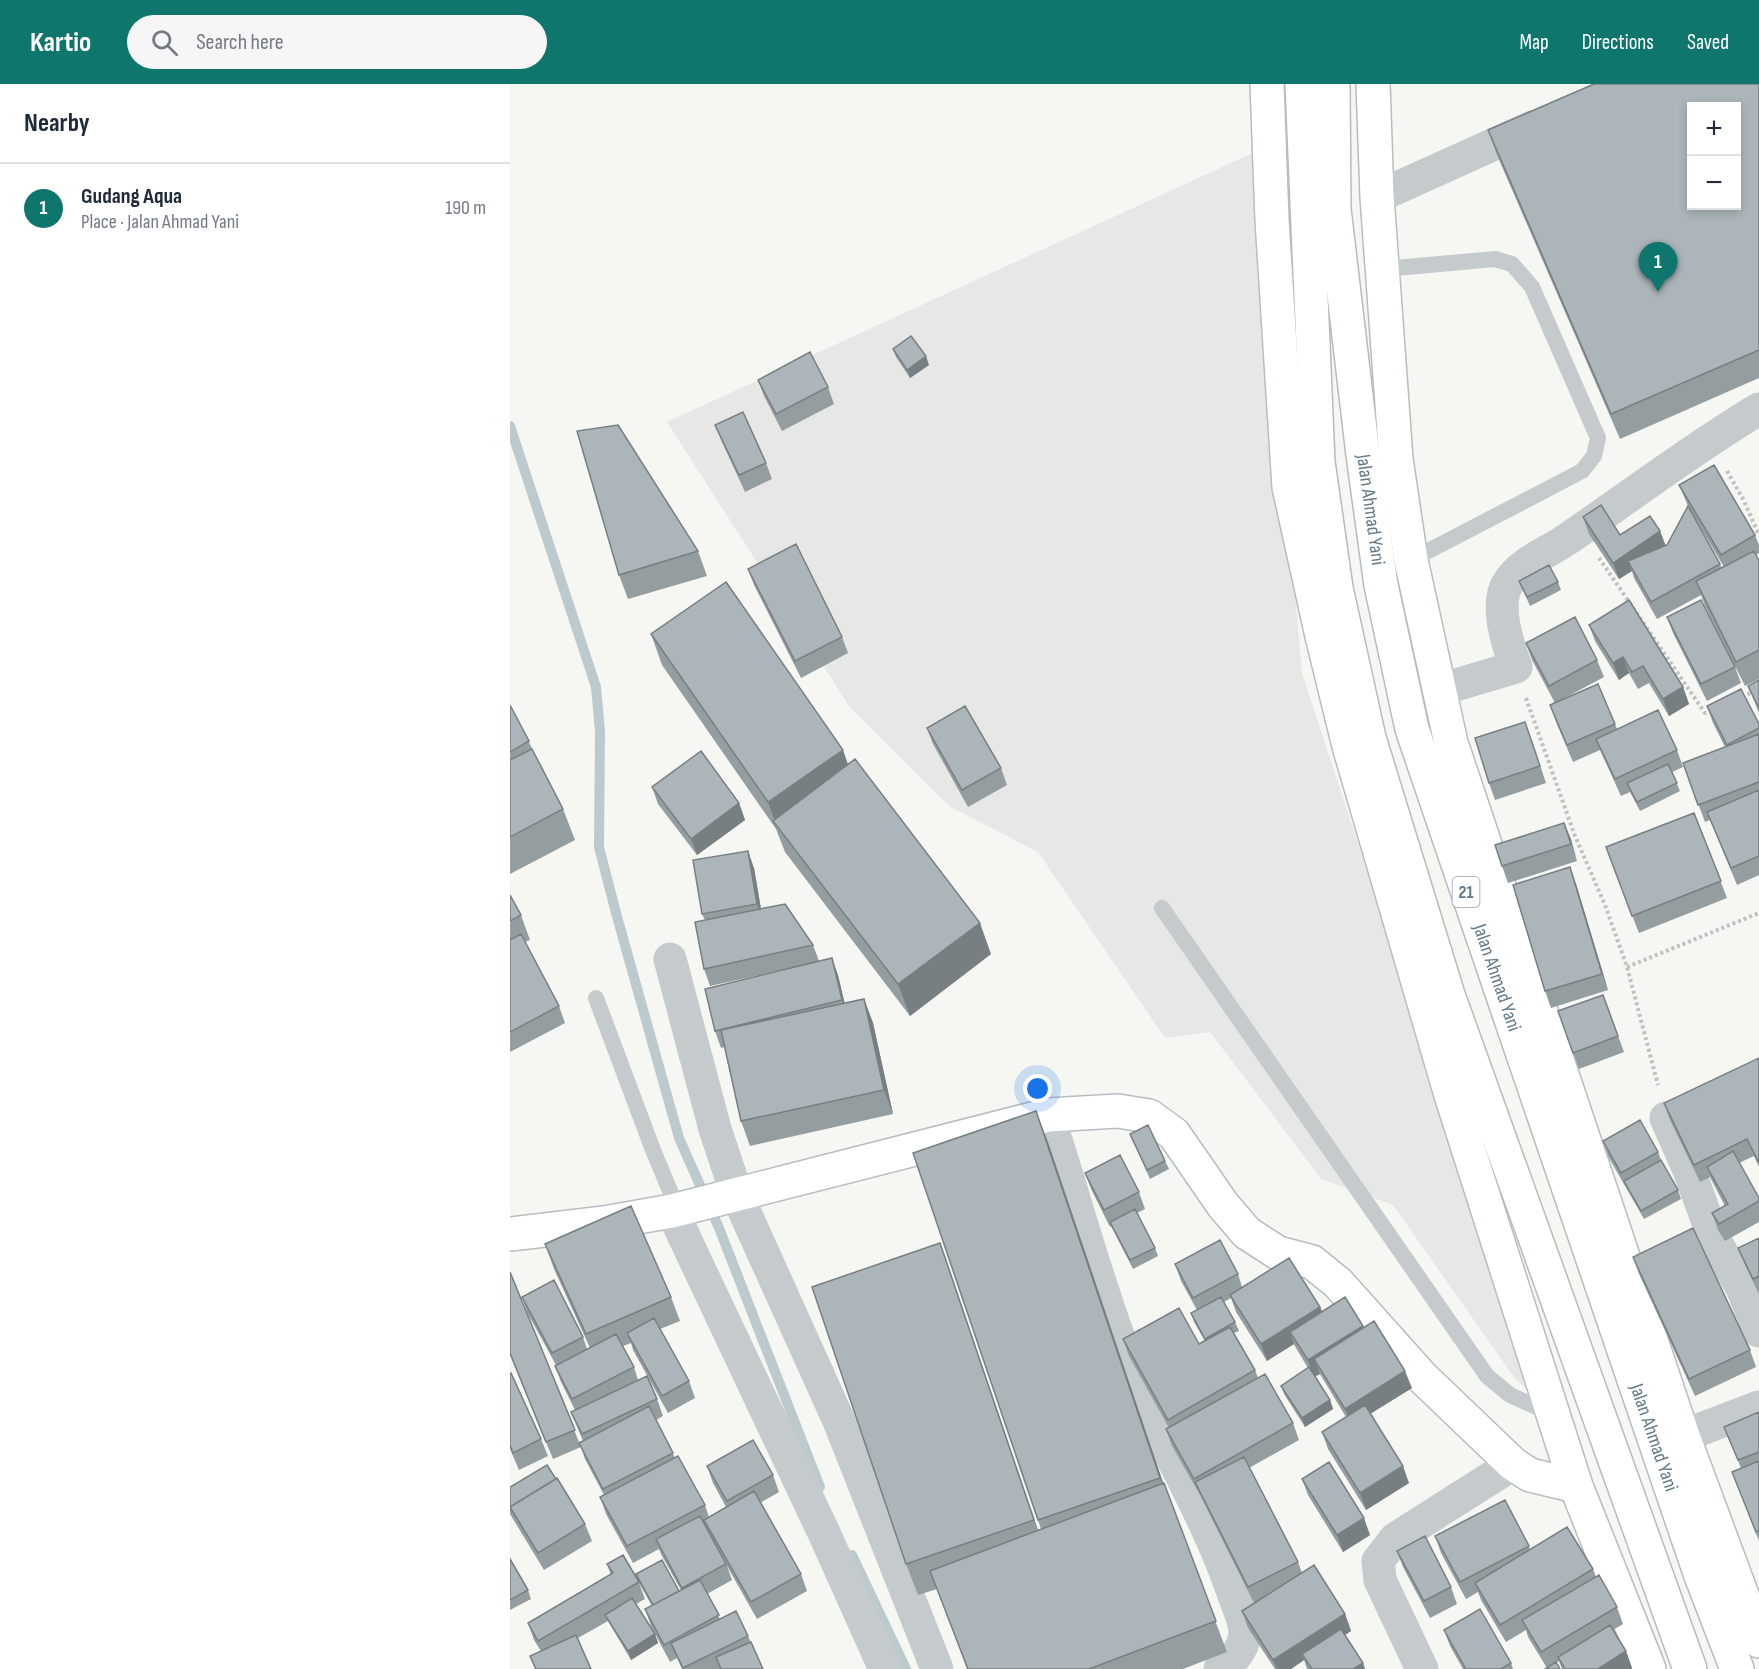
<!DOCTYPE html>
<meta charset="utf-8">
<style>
:root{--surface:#fff;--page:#f6f6f7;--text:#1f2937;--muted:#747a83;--line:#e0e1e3;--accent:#0f766e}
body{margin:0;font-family:"Sofia Sans Condensed",sans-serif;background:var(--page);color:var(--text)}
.controls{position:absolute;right:18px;top:18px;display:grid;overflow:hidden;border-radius:0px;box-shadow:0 3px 9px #0003}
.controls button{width:54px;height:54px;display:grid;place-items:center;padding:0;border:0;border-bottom:2px solid var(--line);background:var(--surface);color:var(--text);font:30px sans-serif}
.you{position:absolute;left:528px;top:1005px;width:21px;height:21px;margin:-15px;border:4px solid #fff;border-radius:50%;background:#1a73e8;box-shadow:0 0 0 9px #1a73e833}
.badge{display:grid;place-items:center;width:39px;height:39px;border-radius:50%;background:var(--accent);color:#fff;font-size:20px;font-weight:700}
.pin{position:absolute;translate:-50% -50px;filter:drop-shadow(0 2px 3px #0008)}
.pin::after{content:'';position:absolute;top:32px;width:21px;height:18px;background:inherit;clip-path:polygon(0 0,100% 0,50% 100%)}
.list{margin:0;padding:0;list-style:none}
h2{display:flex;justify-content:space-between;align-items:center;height:78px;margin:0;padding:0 24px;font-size:26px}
h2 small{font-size:20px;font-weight:400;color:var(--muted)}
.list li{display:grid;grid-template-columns:39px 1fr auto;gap:18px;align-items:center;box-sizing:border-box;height:90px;padding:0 24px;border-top:2px solid var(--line)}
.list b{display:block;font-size:22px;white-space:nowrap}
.list p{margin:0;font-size:20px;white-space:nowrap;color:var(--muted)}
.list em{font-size:20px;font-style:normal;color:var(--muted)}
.icon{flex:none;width:33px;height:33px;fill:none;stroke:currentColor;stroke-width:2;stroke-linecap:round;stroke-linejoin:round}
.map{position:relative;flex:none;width:1249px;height:1585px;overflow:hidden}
header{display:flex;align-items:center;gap:36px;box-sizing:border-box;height:84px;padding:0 30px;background:var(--accent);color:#fff}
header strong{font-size:28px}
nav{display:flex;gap:33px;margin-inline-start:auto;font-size:21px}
.search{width:420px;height:54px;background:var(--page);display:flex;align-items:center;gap:15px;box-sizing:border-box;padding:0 21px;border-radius:33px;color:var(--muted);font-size:22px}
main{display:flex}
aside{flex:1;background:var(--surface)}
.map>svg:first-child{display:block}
</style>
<header>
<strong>Kartio</strong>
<div class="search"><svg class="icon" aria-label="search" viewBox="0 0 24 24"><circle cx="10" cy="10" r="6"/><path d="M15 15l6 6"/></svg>Search here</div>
<nav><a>Map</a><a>Directions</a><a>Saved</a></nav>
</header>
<main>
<aside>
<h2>Nearby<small></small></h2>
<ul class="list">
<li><span class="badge">1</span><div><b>Gudang Aqua</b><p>Place · Jalan Ahmad Yani</p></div><em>190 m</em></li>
</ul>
</aside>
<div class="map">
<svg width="1249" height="1585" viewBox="0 0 1249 1585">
<rect width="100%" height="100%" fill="#f6f6f2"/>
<!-- built -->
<path fill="#e7e8e6" d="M747 67 792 589 1031 1317 1006 1296 883 1121 811 1095 700 948 655 954 528 768 439 722 339 622 157 338Z"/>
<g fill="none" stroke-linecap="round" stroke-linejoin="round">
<!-- stream -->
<path stroke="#bccace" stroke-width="10" d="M0 342 86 603 90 648 89 763 106 829 169 1054 209 1144 310 1403
M342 1471 396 1585"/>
<defs>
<path id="secondary" d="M757 0 762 136 779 403 812 552 839 662 941 1011 1066 1402 1139 1585
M863 0 867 113 886 375 901 476 941 659 1173 1352 1249 1557
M0 1150 94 1139 162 1127 538 1031 608 1027 639 1032 664 1050 713 1121 737 1149 768 1169 802 1178 828 1199 912 1293 1003 1380 1020 1391 1066 1402"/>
<g id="highway">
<path d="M792 0 808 378 826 504 859 654 938 911 1180 1585"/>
<path id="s1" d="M823 0 824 125 853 371 871 501 902 645 1190 1489 1227 1585"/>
</g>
</defs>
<!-- secondary casing -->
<use href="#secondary" stroke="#b7bdc1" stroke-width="36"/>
<!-- highway casing -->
<use href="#highway" stroke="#b7bbbe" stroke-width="36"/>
<!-- path -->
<path stroke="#bfc1c3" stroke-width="4" stroke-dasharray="3 3" stroke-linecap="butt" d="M1217 387 1233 415 1249 451
M1089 474 1195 629 1203 626
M1232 613 1249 605
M1016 614 1065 752 1095 821 1117 883 1148 1001
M1117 883 1249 829"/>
<!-- lane -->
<path stroke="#c5cacc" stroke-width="16" d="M874 185 985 175 1002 180 1022 203 1088 354 1084 372 1072 387 901 476
M652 824 977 1292 1000 1311 1042 1330
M86 914 143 1066 168 1126"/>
<!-- street -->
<path stroke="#c5cacc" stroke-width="33" d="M867 113 1022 43
M929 606 1006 583C998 561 984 521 998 499 1011 478 1037 469 1056 456 1121 412 1182 365 1249 325
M160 875 205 1045 227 1111 329 1337 427 1585
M538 1031C564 1110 585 1192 615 1270 645 1351 694 1424 722 1506 726 1519 735 1535 735 1549 734 1565 722 1578 710 1585
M1156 1034 1179 1086 1204 1155 1232 1204 1249 1247
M162 1127 314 1449 375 1585
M1173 1352 1249 1323
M912 1585 870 1496 868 1477 885 1455 1003 1380"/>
<!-- secondary -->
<use href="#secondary" stroke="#fff" stroke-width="33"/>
<!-- highway -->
<use href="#highway" stroke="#fff" stroke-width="33"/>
</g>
<!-- wall -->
<path fill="#949da0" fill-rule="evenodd" d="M1249 0V294L1110 355 987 71 978 46Z
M383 265 419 281 400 294 386 273Z
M248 296 318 303 324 320 272 347 254 312Z
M205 341 256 379 262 395 235 408 212 358Z
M1169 401 1245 451 1249 461V469L1246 471 1249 477V595L1235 602 1195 522 1191 511 1147 535 1124 494 1122 487 1109 495 1079 450 1073 433 1110 451 1150 447 1156 462 1178 422ZM1182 429 1214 483 1212 484Z
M188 467 197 492 118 515 109 491Z
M238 485 332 553 338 569 291 594 244 501Z
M1009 497 1048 498 1051 506 1020 522Z
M1157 533 1225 583 1231 599 1197 617 1163 549Z
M1079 541 1173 603 1179 620 1159 632 1139 599 1128 605 1119 589 1109 596 1085 557Z
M141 550 338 680 481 870 400 932 275 768 266 745 152 581Z
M1016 559 1087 576 1094 593 1051 616 1088 600 1107 645 1167 666 1173 683 1162 688 1170 707 1130 727 1120 708 1111 712 1090 666 1063 678 1046 638 1040 621 1045 619 1022 576Z
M1249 596V629L1238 602Z
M0 621 53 725 65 756 0 790Z
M1197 622 1249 640V791L1227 801 1200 736 1195 738 1173 679 1215 663 1203 639Z
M417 644 491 684 497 701 458 723 423 660Z
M1021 654 1036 699 985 716 979 699Z
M142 703 229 719 235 736 187 771 148 720Z
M1184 729 1217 814 1129 849 1102 780Z
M1054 739 1067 777 998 799 992 782Z
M244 784 251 825 303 861 309 877 328 891 334 919 354 915 363 939 383 1030 240 1062 231 1037 214 963 211 964 205 947 276 885 200 902 194 885 195 836 192 830Z
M1066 800 1098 906 1041 924 1035 907Z
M0 811 11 831 20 856 15 858 49 922 55 939 0 968Z
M1093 911 1114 968 1069 985 1048 927Z
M1249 974V1083L1244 1072 1229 1079 1249 1114V1138L1215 1157 1208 1146 1202 1129 1215 1122 1203 1099 1200 1093 1190 1098 1160 1036 1154 1019Z
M526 1027 653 1399 717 1568 673 1585H457L427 1505 408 1511 396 1480 430 1159 528 1446 531 1445 403 1069Z
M620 1050 655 1077 659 1085 640 1095Z
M1093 1057 1148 1068 1151 1076 1168 1106 1171 1115 1134 1135 1099 1074Z
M575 1089 629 1108 635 1125 627 1129 645 1164 648 1172 623 1185 601 1142 600 1143 581 1105Z
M1249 1154V1210L1235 1181 1228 1164Z
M35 1160 161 1213 170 1237 150 1245 179 1297 185 1314 158 1329 123 1266 121 1259 113 1262 124 1283 128 1296 147 1315 153 1332 146 1336 165 1374 195 1421 199 1433 216 1423 203 1399 197 1382 263 1391 269 1408 250 1419 291 1490 297 1507 247 1535 217 1482 222 1496 197 1510 210 1535 238 1552 253 1585H172L167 1574 160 1578 141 1542 135 1525 142 1522 129 1499 135 1515 126 1520 145 1550 148 1559 121 1576 98 1537 68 1554 81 1585H25L20 1572 31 1567 24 1556 18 1539 101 1491 97 1480 129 1498 126 1490 169 1507 171 1506 152 1472 149 1465 123 1479 96 1430 90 1413 94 1411 75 1375 71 1363 43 1375 0 1271V1188L69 1358 73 1357 61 1328 65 1326 51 1298 45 1282 46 1281 18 1230 12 1213 73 1253 77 1265 80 1264 44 1185Z
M1123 1173 1240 1266 1246 1283 1185 1312 1129 1190Z
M665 1180 728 1190 732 1203 810 1223 812 1227 854 1244 902 1304 860 1330 899 1399 856 1426 818 1365 812 1348 836 1333 810 1290 805 1292 820 1316 823 1325 795 1343 774 1310 771 1302 798 1284 786 1264 784 1260 757 1277 726 1228 721 1214 714 1218 725 1238 729 1247 724 1249 745 1286 748 1294 783 1339 789 1356 739 1384 788 1478 792 1489 835 1530 841 1547 835 1551 853 1579 855 1585H797L794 1576 781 1585H765L738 1544 732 1527 744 1519 690 1411 662 1362 656 1345 659 1344 619 1272 613 1255 689 1260 695 1257 684 1238 681 1229 687 1226 671 1197Z
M0 1290 31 1355 38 1372 9 1386 0 1365Z
M1249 1328V1457L1229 1404 1231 1384 1214 1343Z
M792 1395 860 1451 833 1468 798 1411Z
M0 1403 75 1440 82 1457 34 1486 0 1430Z
M925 1452 1019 1462 1020 1465 1083 1485 1086 1493 1107 1523 1113 1540 1103 1546 1116 1567 1122 1584 1121 1585H1052L1049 1577 1037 1584 1018 1553 1016 1546 996 1558 971 1516 968 1508 956 1515 931 1469Z
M887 1467 941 1503 947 1520 920 1534 893 1483Z
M0 1475 18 1506 21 1515 0 1526Z
M934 1546 1001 1579 1003 1585H953L940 1562Z"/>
<!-- shaded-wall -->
<path fill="#787f82" d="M416 272 419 281 400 294 397 286Z
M1150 447 1156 464 1118 477 1122 487 1109 495 1103 479Z
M1113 573 1119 589 1109 596 1103 579Z
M1173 603 1179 620 1159 632 1153 615Z
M333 666 344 697 266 740 258 718Z
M229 719 235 736 187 771 181 755Z
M1054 739 1061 755 1067 777 1061 760Z
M238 767 244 784 253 837 247 820Z
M1060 783 1066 800 1098 906 1092 890Z
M470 839 481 870 400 932 388 900Z
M322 874 328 891 338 933 332 916Z
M354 915 363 939 383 1030 374 1006Z
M526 1027 538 1058 662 1425 650 1394Z
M430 1159 441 1190 535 1467 524 1436Z
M810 1223 817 1240 780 1248 784 1260 757 1277 751 1260Z
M853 1242 859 1259 804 1275 810 1290 804 1293 798 1276Z
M895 1287 902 1304 842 1341 835 1325Z
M820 1316 823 1325 795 1343 792 1334Z
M893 1382 899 1399 856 1426 850 1409Z
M854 1434 860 1451 833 1468 827 1451Z
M835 1530 841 1547 796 1576 792 1570 794 1576 781 1585H767L763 1576Z
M145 1550 148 1559 121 1576 118 1567Z
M1116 1567 1122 1584 1121 1585H1088Z
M853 1579 855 1585H843Z"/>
<!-- building -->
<path fill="#acb6ba" stroke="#787f82" stroke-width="1.5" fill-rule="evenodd" d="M1084 0H1249V266L1101 330 978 46ZM1182 22H1227V122H1182Z
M401 252 416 272 397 286 383 265Z
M300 268 318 303 266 330 248 296Z
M233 328 256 379 229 391 205 341Z
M108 341 188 467 109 491 67 347Z
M1204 381 1245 451 1211 471 1169 401Z
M1091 421 1110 451 1140 432 1150 447 1103 479 1073 433Z
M1178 422 1210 480 1141 518 1118 477 1157 461Z
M286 460 332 553 285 577 238 485Z
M1244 467 1249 477V566L1226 578 1186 497Z
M1039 481 1048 498 1017 513 1009 497Z
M216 498 333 666 258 718 141 550Z
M1119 516 1173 603 1153 615 1133 582 1122 588 1113 573 1103 579 1079 541Z
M1191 516 1225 583 1191 600 1157 533Z
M1065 533 1087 576 1039 602 1016 559Z
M1249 596V624L1238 602Z
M1088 600 1105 640 1057 661 1040 621Z
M1231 605 1249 640V644L1217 661 1197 622Z
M0 621 19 657 0 668Z
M455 622 491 684 452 706 417 644Z
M1148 626 1167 666 1105 695 1086 655Z
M1015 638 1030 682 979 699 965 654Z
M1249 650V698L1188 721 1173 679Z
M22 665 53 725 0 753V676Z
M191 667 229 719 181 755 142 703Z
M345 675 470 839 388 900 263 737Z
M1158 680 1167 699 1127 718 1117 699Z
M1249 706V772L1221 784 1197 728Z
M1184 729 1211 797 1122 832 1096 763Z
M1054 739 1061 760 992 782 985 761Z
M238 767 247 820 192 830 183 776Z
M1060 783 1092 890 1035 907 1003 801Z
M0 811 11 831 0 837Z
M275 820 303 861 194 885 185 838Z
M11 850 49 922 0 948V856Z
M322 874 332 916 205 947 195 905Z
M1093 911 1108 952 1063 969 1048 927Z
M354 915 374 1006 231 1037 211 946Z
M1249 974V1079L1237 1055 1184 1081 1154 1019Z
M526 1027 650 1394 528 1436 403 1069Z
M1130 1036 1148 1068 1111 1089 1093 1057Z
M638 1041 655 1077 637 1086 620 1050Z
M1223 1067 1249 1114V1117L1209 1140 1202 1129 1218 1120 1197 1083Z
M610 1071 629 1108 594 1126 575 1089Z
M1151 1076 1168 1106 1131 1127 1114 1097Z
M121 1122 161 1213 76 1250 35 1160Z
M625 1125 645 1164 620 1176 600 1138Z
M1183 1144 1240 1266 1179 1295 1123 1173Z
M1249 1154V1192L1243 1195 1228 1164Z
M710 1156 728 1190 683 1214 665 1180Z
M430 1159 524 1436 396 1480 302 1203Z
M779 1174 810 1223 751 1260 720 1211Z
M0 1188 65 1346 36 1358 0 1269Z
M44 1196 73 1253 42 1269 12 1213Z
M711 1213 725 1238 695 1255 681 1229Z
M835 1213 853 1242 798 1276 780 1248Z
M669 1224 689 1260 720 1243 745 1286 658 1336 613 1255Z
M144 1234 179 1297 152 1312 117 1249Z
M864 1237 895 1287 835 1325 804 1275Z
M106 1250 124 1283 62 1315 45 1282Z
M799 1283 820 1316 792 1334 771 1302Z
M1 1289 31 1355 3 1369 0 1361V1290Z
M755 1290 783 1339 684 1395 656 1345Z
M137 1292 147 1315 72 1350 61 1328Z
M855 1321 893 1382 850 1409 812 1348Z
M139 1322 163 1369 93 1405 69 1359Z
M1249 1328V1368L1228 1376 1214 1343Z
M243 1356 263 1391 217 1417 197 1382Z
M168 1372 195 1421 117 1462 90 1413Z
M734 1373 788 1478 738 1503 685 1398Z
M1249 1377V1446L1246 1448 1222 1388Z
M819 1378 854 1434 827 1451 792 1395Z
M37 1381 46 1395 0 1423V1403Z
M47 1394 75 1440 28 1469 0 1423Z
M654 1399 706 1537 579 1585H458L420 1487Z
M244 1407 291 1490 241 1518 194 1436Z
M995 1416 1019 1462 950 1498 925 1452Z
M190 1432 216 1480 172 1504 146 1455Z
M1057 1443 1083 1485 990 1541 965 1499Z
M915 1452 941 1503 914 1517 887 1467Z
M113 1471 129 1498 28 1557 18 1539 103 1489 97 1480Z
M0 1475 18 1506 0 1516Z
M152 1476 169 1507 143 1521 126 1490Z
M804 1481 835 1530 763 1576 732 1527Z
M1089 1491 1107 1523 1031 1568 1012 1536Z
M190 1496 209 1531 154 1561 135 1525Z
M122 1514 145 1550 118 1567 95 1531Z
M970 1525 1001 1579 991 1585H956L934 1546Z
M226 1527 238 1552 173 1584 161 1559Z
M1100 1541 1116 1567 1088 1585H1055L1048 1573Z
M831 1545 853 1579 843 1585H802L792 1570Z
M66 1551 81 1585H26L20 1572Z
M241 1558 253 1585H211L206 1573Z
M1046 1578 1050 1585H1035Z"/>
<g text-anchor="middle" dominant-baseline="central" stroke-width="6" stroke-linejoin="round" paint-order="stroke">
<!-- shield labels -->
<rect fill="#fff" stroke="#92a1aa" stroke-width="1.5" x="942.5" y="793" width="27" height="30" rx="4.5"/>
<g font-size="18" font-weight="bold" fill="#637986">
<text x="956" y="808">21</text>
</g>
<!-- street labels -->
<g font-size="20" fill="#637986" stroke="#fff">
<text stroke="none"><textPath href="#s1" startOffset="428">Jalan Ahmad Yani</textPath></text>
<text stroke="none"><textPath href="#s1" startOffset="914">Jalan Ahmad Yani</textPath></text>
<text stroke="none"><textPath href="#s1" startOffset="1400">Jalan Ahmad Yani</textPath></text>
</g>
</g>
</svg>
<div class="controls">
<button>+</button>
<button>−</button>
</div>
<div class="you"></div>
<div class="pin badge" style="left:1148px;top:208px">1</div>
</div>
</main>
